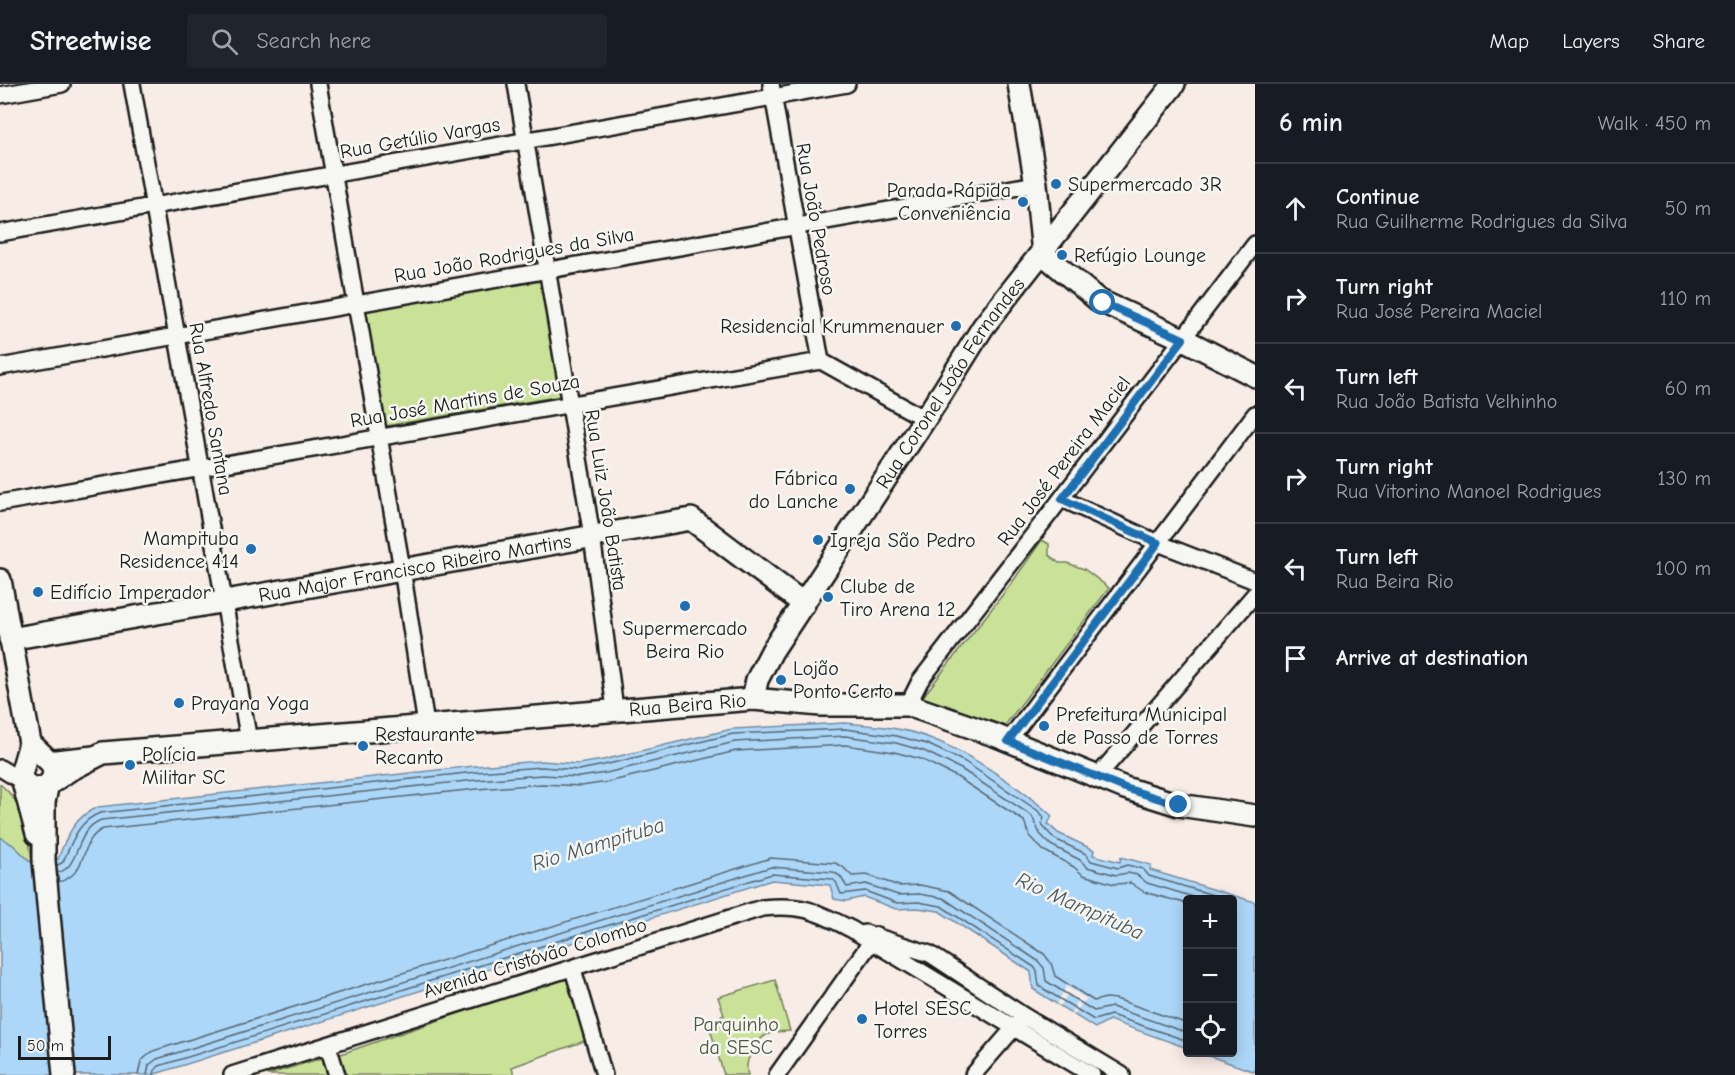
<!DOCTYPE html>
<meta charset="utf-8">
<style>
:root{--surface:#171b24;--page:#20242c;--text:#f1f3f6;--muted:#9ea1a6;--line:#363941}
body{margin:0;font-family:"Comic Neue",sans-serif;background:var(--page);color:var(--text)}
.controls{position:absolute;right:18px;bottom:18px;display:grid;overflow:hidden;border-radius:6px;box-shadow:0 3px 15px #0003}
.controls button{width:54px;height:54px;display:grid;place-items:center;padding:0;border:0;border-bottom:2px solid var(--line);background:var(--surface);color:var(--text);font:30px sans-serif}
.scale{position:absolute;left:18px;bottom:15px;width:93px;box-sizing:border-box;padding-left:6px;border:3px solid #1c1c1c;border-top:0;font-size:16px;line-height:21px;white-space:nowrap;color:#1c1c1c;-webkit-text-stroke:4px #f6f6f2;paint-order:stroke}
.stop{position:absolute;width:18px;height:18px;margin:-14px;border:4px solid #1f6fb2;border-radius:50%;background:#fff}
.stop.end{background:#1f6fb2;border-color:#fff;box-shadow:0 2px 6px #0008}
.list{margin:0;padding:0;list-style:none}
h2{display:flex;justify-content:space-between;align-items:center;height:78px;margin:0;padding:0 24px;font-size:26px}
h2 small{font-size:20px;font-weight:400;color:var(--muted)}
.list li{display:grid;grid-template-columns:39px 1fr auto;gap:18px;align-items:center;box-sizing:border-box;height:90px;padding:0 24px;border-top:2px solid var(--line)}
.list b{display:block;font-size:22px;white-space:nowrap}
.list p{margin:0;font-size:20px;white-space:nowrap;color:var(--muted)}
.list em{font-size:20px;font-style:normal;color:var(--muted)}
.icon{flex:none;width:33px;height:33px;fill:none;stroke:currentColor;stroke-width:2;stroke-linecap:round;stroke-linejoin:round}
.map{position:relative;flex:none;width:1255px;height:991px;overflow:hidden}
header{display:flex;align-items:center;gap:36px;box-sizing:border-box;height:84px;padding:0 30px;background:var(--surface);border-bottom:2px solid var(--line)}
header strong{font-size:28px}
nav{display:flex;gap:33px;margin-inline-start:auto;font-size:21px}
.search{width:420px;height:54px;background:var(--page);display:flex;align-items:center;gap:15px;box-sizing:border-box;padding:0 21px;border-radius:6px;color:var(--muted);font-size:22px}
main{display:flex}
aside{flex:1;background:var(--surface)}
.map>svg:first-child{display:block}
</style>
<header>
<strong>Streetwise</strong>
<div class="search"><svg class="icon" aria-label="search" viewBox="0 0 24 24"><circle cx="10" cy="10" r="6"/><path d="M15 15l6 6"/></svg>Search here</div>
<nav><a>Map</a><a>Layers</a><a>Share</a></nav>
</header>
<main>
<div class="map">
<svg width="1255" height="991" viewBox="0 0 1255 991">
<rect width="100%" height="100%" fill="#f8ece7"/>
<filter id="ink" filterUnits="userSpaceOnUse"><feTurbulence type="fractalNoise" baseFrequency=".0167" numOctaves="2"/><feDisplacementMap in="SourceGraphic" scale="12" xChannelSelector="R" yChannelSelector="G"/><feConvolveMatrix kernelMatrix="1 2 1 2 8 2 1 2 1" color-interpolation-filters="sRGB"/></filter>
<g filter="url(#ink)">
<!-- green -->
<path fill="#cae298" stroke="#737f5a" stroke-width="1.5" d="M545 191 566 311 386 342 365 222Z
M1042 456 1049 460V471L1059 479H1067L1084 485 1109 504 1003 644 922 614 1011 500Z
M0 700C24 719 29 749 32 779L13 761 0 753Z
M567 892 587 956 512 983 514 991H345L338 971Z
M775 896 790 947C784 948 777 947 771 949 757 953 743 977 748 991H724L708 938 724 931 718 913Z
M322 974 327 991H267Z"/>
<!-- water -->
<path fill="#add7f8" stroke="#738ca0" stroke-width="1.5" d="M845 639C869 641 895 643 918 650 961 663 1019 702 1052 732L1048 740 1058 749 1094 766 1093 771 1120 778 1121 773 1151 781 1150 786 1255 818V988L1201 969 1232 968V816H1188L1187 964 1109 936 1095 944 1033 905 1031 888 939 827 917 824 896 825 864 813 846 817 834 815 830 801 772 796 152 991H0V753L13 761 34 781 58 775C66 753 75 732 98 723L475 682 542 677 578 680 603 676 732 645Z"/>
<!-- pier -->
<path fill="#f8ece7" d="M1066 902 1087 915 1082 919 1074 931 1071 929 1077 917 1067 911 1060 922 1057 920Z"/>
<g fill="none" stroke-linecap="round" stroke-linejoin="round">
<!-- shore -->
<path stroke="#566774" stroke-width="1.5" d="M56 782 63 778C72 758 78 737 100 729L476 688 542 683 579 686 604 681 733 650 845 645 897 652 927 660 965 678 1037 726 1044 733 1042 740 1045 745 1055 755 1086 770 1091 777 1118 784 1127 781 1143 785 1149 792 1230 816
M57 789C81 784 74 746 101 736L476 696 542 691 580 693 606 689 735 658 845 652 896 659 924 667 961 685 1032 732 1040 750 1051 761 1080 776 1087 783 1116 791 1128 789 1137 791 1147 799 1204 816
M58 798C90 791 78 756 103 745L477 705 542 700 581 702 608 698 736 667 845 661 894 668 921 675 957 693 1024 737 1030 753 1043 766 1074 783 1083 791 1114 800 1131 799 1144 808 1188 820
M138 991 141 977 153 967 771 774 835 779 843 783 852 792 867 791 899 802 920 801 949 807 1044 870 1051 879 1055 892 1094 917 1106 914 1116 915 1188 940
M147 991 149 981 157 975 771 783 833 788 840 792 847 803 866 800 898 811 919 810 943 814 1038 877 1044 884 1046 897 1094 927 1112 923 1188 949
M154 991 155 986 159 982 772 790 832 795 836 798 841 810 865 807 897 819 918 818 941 822 1034 883 1037 887 1039 902 1094 936 1111 931 1188 957"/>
<defs>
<path id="street" d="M132 0 249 657
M318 0 402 485 426 641
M516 0 592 452 615 625
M771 0 821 277
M0 11 62 0
M0 149 847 0
M0 283 1036 100
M1062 415 1158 459 1255 497
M0 419 821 277 925 335
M908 621 920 597 1054 424 1255 160
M1008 657 1255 330
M46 675 94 670
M0 684 23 698
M1097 693 1255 510
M865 849 930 870 1024 932 1122 991
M573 885 604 991
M328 962 337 991
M232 991 762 824C803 820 815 827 851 845L1092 991
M777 991 876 851
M973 991 1020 937"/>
<g id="secondary">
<path d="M1019 0 1036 100 1043 170"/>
<path d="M1043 170 1098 216 1183 255 1255 292"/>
<path d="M0 496 30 659 21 690 37 750"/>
<path id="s1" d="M10 555 691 435 804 520"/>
<path id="s2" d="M753 615 757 596 772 567 942 309 983 243 1174 0"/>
<path d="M30 659 51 679 54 685 53 694 47 704 44 718V777L64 991"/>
<path id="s3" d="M23 698 32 704H43L68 687 103 669 753 615 821 621H908L997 652 1125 704 1179 721 1255 732"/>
</g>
</defs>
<!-- street casing -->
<use href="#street" stroke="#1c1c1c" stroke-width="20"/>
<!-- secondary casing -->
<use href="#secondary" stroke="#1c1c1c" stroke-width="26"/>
<!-- street -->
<use href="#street" stroke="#f6f6f2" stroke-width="15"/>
<!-- secondary -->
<use href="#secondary" stroke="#f6f6f2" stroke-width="21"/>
</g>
</g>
<g fill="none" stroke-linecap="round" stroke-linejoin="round" filter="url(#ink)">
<!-- route -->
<path stroke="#1f6fb2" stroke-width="8" d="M1103 219 1183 255 1062 415 1158 459 1008 657 1125 704 1179 721"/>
</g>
<!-- markers -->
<g fill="#1f6fb2" stroke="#f6f6f2" stroke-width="2">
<circle cx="1056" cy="100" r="6"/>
<circle cx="1023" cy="118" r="6"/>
<circle cx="1062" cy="171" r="6"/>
<circle cx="956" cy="242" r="6"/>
<circle cx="850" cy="405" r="6"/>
<circle cx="818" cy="456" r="6"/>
<circle cx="251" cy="465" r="6"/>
<circle cx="38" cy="508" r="6"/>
<circle cx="828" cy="513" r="6"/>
<circle cx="685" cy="522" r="6"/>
<circle cx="781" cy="596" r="6"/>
<circle cx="179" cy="619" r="6"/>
<circle cx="1044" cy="642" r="6"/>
<circle cx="363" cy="662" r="6"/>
<circle cx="130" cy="681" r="6"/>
<circle cx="862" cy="935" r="6"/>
</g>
<g text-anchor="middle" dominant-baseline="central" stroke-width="5" stroke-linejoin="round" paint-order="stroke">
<!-- street labels -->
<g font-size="20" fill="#1c1c1c" stroke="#f6f6f2">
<text transform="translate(420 54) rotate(-10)">Rua Getúlio Vargas</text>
<text transform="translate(816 135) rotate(80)">Rua João Pedroso</text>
<text transform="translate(514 171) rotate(-10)">Rua João Rodrigues da Silva</text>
<text stroke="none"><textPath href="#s2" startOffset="374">Rua Coronel João Fernandes</textPath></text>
<text transform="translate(465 317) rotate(-10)">Rua José Martins de Souza</text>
<text transform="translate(211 325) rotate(80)">Rua Alfredo Santana</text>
<text transform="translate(1064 377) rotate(-53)">Rua José Pereira Maciel</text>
<text transform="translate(606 416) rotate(81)">Rua Luiz João Batista</text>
<text stroke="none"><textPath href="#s1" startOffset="411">Rua Major Francisco Ribeiro Martins</textPath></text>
<text stroke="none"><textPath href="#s3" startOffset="678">Rua Beira Rio</textPath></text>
<text transform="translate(535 874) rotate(-17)">Avenida Cristóvão Colombo</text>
</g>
<!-- poi labels -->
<g font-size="20" fill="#1c1c1c" stroke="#f6f6f2" text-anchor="start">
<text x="1068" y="100">Supermercado 3R</text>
<text x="1011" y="106" text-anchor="end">Parada Rápida<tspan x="1011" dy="23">Conveniência</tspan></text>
<text x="1074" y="171">Refúgio Lounge</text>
<text x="944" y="242" text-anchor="end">Residencial Krummenauer</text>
<text x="838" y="394" text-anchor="end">Fábrica<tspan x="838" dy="23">do Lanche</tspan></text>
<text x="239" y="454" text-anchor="end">Mampituba<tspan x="239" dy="23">Residence 414</tspan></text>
<text x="830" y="456">Igreja São Pedro</text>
<text x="840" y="502">Clube de<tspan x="840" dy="23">Tiro Arena 12</tspan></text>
<text x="50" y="508">Edifício Imperador</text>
<text x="685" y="544" text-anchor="middle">Supermercado<tspan x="685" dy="23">Beira Rio</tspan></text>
<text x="793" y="584">Lojão<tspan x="793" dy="23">Ponto Certo</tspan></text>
<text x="191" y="619">Prayana Yoga</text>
<text x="1056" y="630">Prefeitura Municipal<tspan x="1056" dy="23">de Passo de Torres</tspan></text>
<text x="375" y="650">Restaurante<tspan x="375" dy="23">Recanto</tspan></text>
<text x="142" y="670">Polícia<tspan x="142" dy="23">Militar SC</tspan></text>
<text x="874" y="924">Hotel SESC<tspan x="874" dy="23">Torres</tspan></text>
</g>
<!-- park labels -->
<g font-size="20" fill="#505741" stroke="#f6f6f2">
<text x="736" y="940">Parquinho<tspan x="736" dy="23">da SESC</tspan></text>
</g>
<!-- water labels -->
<g font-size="21" font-style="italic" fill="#48545e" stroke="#f6f6f2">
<text transform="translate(598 760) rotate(-17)">Rio Mampituba</text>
<text transform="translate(1080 822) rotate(24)">Rio Mampituba</text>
</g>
</g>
</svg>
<div class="controls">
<button>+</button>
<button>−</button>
<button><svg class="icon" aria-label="locate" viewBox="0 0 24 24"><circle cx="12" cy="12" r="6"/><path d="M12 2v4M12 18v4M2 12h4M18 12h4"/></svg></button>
</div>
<div class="scale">50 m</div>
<div class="stop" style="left:1103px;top:219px"></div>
<div class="stop end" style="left:1179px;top:721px"></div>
</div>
<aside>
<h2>6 min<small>Walk · 450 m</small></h2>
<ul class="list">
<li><svg class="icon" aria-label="ahead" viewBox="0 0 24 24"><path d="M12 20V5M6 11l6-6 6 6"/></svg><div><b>Continue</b><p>Rua Guilherme Rodrigues da Silva</p></div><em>50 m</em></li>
<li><svg class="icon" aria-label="right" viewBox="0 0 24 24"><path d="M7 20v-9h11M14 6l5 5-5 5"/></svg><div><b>Turn right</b><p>Rua José Pereira Maciel</p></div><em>110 m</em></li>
<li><svg class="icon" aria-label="left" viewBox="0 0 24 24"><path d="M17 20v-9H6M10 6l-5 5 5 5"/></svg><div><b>Turn left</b><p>Rua João Batista Velhinho</p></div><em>60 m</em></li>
<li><svg class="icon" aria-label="right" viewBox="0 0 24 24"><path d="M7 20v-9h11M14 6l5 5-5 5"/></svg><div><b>Turn right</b><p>Rua Vitorino Manoel Rodrigues</p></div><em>130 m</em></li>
<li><svg class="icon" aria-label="left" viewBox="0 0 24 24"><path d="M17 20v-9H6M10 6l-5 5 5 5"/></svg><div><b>Turn left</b><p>Rua Beira Rio</p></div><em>100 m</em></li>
<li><svg class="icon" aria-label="arrive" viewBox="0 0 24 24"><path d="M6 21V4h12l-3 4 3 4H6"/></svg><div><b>Arrive at destination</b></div></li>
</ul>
</aside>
</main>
